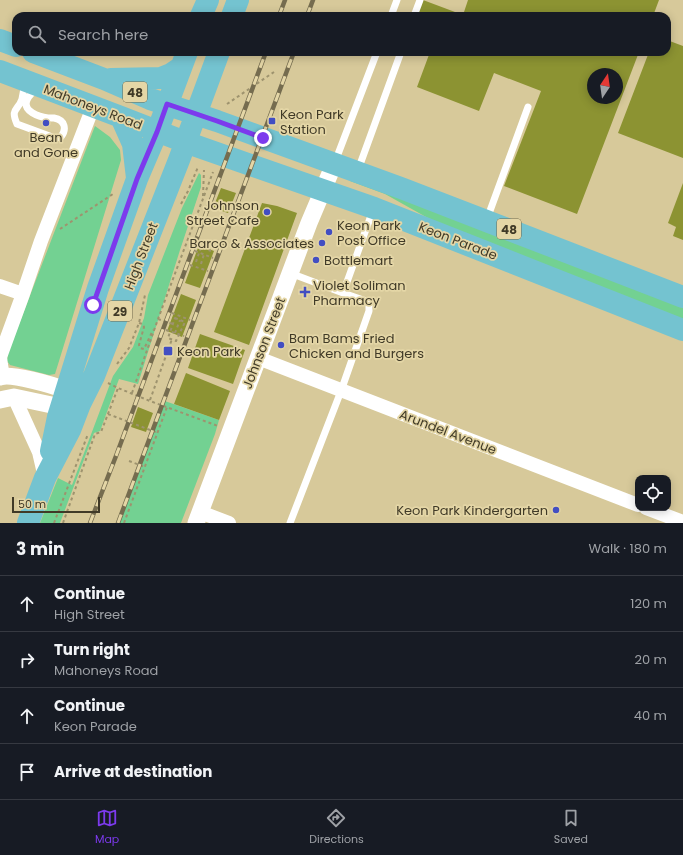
<!DOCTYPE html>
<meta charset="utf-8">
<style>
:root{--surface:#171b24;--page:#20242c;--text:#f1f3f6;--muted:#9ea1a6;--line:#363941;--accent:#7c3aed}
body{margin:0;font-family:Poppins,sans-serif;background:var(--page);color:var(--text)}
.controls{position:absolute;right:12px;bottom:12px;display:grid;overflow:hidden;border-radius:8px;box-shadow:0 2px 10px #0003}
.controls button{width:36px;height:36px;display:grid;place-items:center;padding:0;border:0;border-bottom:1px solid var(--line);background:var(--surface);color:var(--text);font:20px sans-serif}
.compass{position:absolute;left:587px;top:68px;width:36px;height:36px;border-radius:50%;background:var(--surface);box-shadow:0 2px 10px #0003;rotate:13deg}
.scale{position:absolute;left:12px;bottom:10px;width:88px;box-sizing:border-box;padding-left:4px;border:2px solid #403a27;border-top:0;font-size:11px;line-height:14px;white-space:nowrap;color:#403a27;-webkit-text-stroke:3px #e4d6a6;paint-order:stroke}
.stop{position:absolute;width:12px;height:12px;margin:-9px;border:3px solid #7c3aed;border-radius:50%;background:#fff}
.stop.end{background:#7c3aed;border-color:#fff;box-shadow:0 1px 4px #0008}
.list{margin:0;padding:0;list-style:none}
h2{display:flex;justify-content:space-between;align-items:center;height:52px;margin:0;padding:0 16px;font-size:17px}
h2 small{font-size:13px;font-weight:400;color:var(--muted)}
.list li{display:grid;grid-template-columns:26px 1fr auto;gap:12px;align-items:center;box-sizing:border-box;height:56px;padding:0 16px;border-top:1px solid var(--line)}
.list b{display:block;font-size:15px;white-space:nowrap}
.list p{margin:0;font-size:13px;white-space:nowrap;color:var(--muted)}
.list em{font-size:13px;font-style:normal;color:var(--muted)}
.icon{flex:none;width:22px;height:22px;fill:none;stroke:currentColor;stroke-width:2;stroke-linecap:round;stroke-linejoin:round}
.map{position:relative;flex:none;width:683px;height:523px;overflow:hidden}
.search{position:absolute;background:var(--surface);box-shadow:0 2px 10px #0003;left:12px;right:12px;top:12px;height:44px;display:flex;align-items:center;gap:10px;box-sizing:border-box;padding:0 14px;border-radius:12px;color:var(--muted);font-size:15px}
.sheet{height:276px;background:var(--surface)}
nav{display:flex;justify-content:space-around;align-items:center;box-sizing:border-box;height:56px;border-top:1px solid var(--line);background:var(--surface);font-size:11px;color:var(--muted)}
nav a{display:grid;justify-items:center;gap:2px}
nav .on{color:var(--accent)}
.map>svg:first-child{display:block}
</style>
<div class="map">
<svg width="683" height="523" viewBox="0 0 683 523">
<rect width="100%" height="100%" fill="#d7c99a"/>
<!-- green -->
<path fill="#73d192" d="M95 126 110 137 120 150 121 160 55 374 49 375 10 365 7 361 8 353Z
M199 173 201 175V187L180 250 138 384 119 379 100 431 94 433 60 523H40L58 478 72 485 113 376 133 347 144 318 148 295 182 208Z
M353 177 683 303V320L435 222 385 194 350 181Z
M162 400 219 420 215 434 181 523H117Z"/>
<!-- building -->
<path fill="#8c9332" fill-rule="evenodd" d="M423 0 463 15 468 0H659L653 16H417Z
M667 40 683 46V158L618 133 649 52H667Z
M430 52H639L577 214 504 186 541 91 494 73 479 111 417 87ZM593 74H617V98H593Z
M683 183V240L673 236 676 227 668 223Z
M221 188 236 193 228 213 213 208Z
M262 203 277 206 297 213 249 345 214 332Z
M199 245 214 251 200 288 185 283Z
M181 294 196 300 182 337 167 331Z
M200 334 245 350 233 384 188 368Z
M186 373 230 391 219 420 174 404Z
M138 407 153 413 146 432 131 427Z"/>
<g fill="none" stroke-linecap="round" stroke-linejoin="round">
<!-- path -->
<path stroke="#9e936e" stroke-width="2" stroke-dasharray="3 3" stroke-linecap="butt" d="M227 104 274 72
M203 196 204 170
M181 204 188 191 198 167
M60 229 113 194
M195 251 213 258
M196 262 201 247 211 251
M201 264 204 254
M190 265 208 271
M172 313 190 320
M175 318 185 322 176 341 168 338Z
M158 319 173 324
M139 323 143 324 144 327 139 345 140 348 144 349 153 330
M166 330 184 336
M175 333 180 320
M117 364 129 348 139 323 145 295
M108 383 118 388 150 401 218 426
M132 393 158 319 213 172
M150 400 172 339
M108 414 158 433
M129 461 145 467
M54 523 88 434
M63 523 95 434 101 432 118 388
M124 523 167 407"/>
<!-- service -->
<path stroke="#fff" stroke-width="7" d="M391 16 397 0
M414 16 420 0
M25 83C24 88 23 94 22 99 18 111 10 108 17 124L55 138 61 137C67 129 65 120 54 118 52 118 50 118 48 118 39 117 22 111 27 100 29 95 34 91 38 88
M335 162 377 52
M358 170 401 52
M487 219 528 107
M290 273 343 293 369 302V311L341 391 290 523
M343 293 373 210"/>
<!-- minor -->
<path stroke="#fff" stroke-width="14" d="M0 286 23 294
M258 358 638 505
M3 376 1 365 0 357 23 294 41 241 93 107
M14 397 39 452 45 478
M646 508 683 522
M200 512 229 523"/>
<!-- tertiary -->
<path stroke="#fff" stroke-width="17" d="M0 377C11 373 53 385 65 390 68 392 71 396 74 398
M0 400 14 397 61 407 72 405
M196 523 309 223 334 164"/>
<!-- primary -->
<path stroke="#74c3d0" stroke-width="22" d="M201 16 208 0
M232 16 238 0
M0 40 16 46
M33 52 104 79 150 99 217 121 401 188 683 297
M0 71 121 117 185 142 374 208 683 330
M111 79 161 78 171 74 180 68
M121 117 133 144 137 178
M51 451 58 417 98 288 137 179 157 132 187 52
M28 523 45 478 70 430 80 404 94 376 179 160 219 52"/>
<defs>
<path id="rail" d="M279 16 285 0
M307 16 313 0
M90 523 116 456 266 52
M118 523 294 52"/>
</defs>
<!-- rail casing -->
<use href="#rail" stroke="#756c4f" stroke-width="4.5"/>
<!-- rail -->
<use href="#rail" stroke="#e4d6a6" stroke-width="3" stroke-dasharray="9" stroke-linecap="butt"/>
</g>
<g fill="none" stroke-linecap="round" stroke-linejoin="round">
<!-- route -->
<path stroke="#7c3aed" stroke-width="5" d="M93 305 137 179 157 132 167 104 217 121 263 138"/>
</g>
<!-- markers -->
<g fill="#424ec2" stroke="#e4d6a6" stroke-width="1.5">
<rect x="268" y="117" width="8" height="8" rx="2"/>
<circle cx="46" cy="123" r="4"/>
<circle cx="267" cy="212" r="4"/>
<circle cx="329" cy="232" r="4"/>
<circle cx="322" cy="243" r="4"/>
<circle cx="316" cy="260" r="4"/>
<path d="M303 286h4v4h4v4h-4v4h-4v-4h-4v-4h4z"/>
<circle cx="281" cy="345" r="4"/>
<rect x="163" y="346" width="10" height="10" rx="2"/>
<circle cx="556" cy="510" r="4"/>
</g>
<g text-anchor="middle" dominant-baseline="central" stroke-width="3.5" stroke-linejoin="round" paint-order="stroke">
<!-- shield labels -->
<g fill="#e4d6a6" stroke="#71694d" stroke-width="1">
<rect x="123" y="82" width="24" height="20" rx="3"/>
<rect x="497" y="219" width="24" height="20" rx="3"/>
<rect x="108" y="301" width="24" height="20" rx="3"/>
</g>
<g font-size="12" font-weight="bold" fill="#403a27">
<text x="135" y="92">48</text>
<text x="509" y="229">48</text>
<text x="120" y="311">29</text>
</g>
<!-- street labels -->
<g font-size="13" fill="#403a27" stroke="#e4d6a6">
<text transform="translate(93 107) rotate(21)">Mahoneys Road</text>
<text transform="translate(458 241) rotate(21)">Keon Parade</text>
<text transform="translate(141 256) rotate(-69)">High Street</text>
<text transform="translate(264 343) rotate(-69)">Johnson Street</text>
<text transform="translate(448 432) rotate(21)">Arundel Avenue</text>
</g>
<!-- poi labels -->
<g font-size="13" fill="#403a27" stroke="#e4d6a6" text-anchor="start">
<text x="280" y="114">Keon Park<tspan x="280" dy="15">Station</tspan></text>
<text x="46" y="137" text-anchor="middle">Bean<tspan x="46" dy="15">and Gone</tspan></text>
<text x="259" y="205" text-anchor="end">Johnson<tspan x="259" dy="15">Street Cafe</tspan></text>
<text x="337" y="225">Keon Park<tspan x="337" dy="15">Post Office</tspan></text>
<text x="314" y="243" text-anchor="end">Barco &amp; Associates</text>
<text x="324" y="260">Bottlemart</text>
<text x="313" y="285">Violet Soliman<tspan x="313" dy="15">Pharmacy</tspan></text>
<text x="289" y="338">Bam Bams Fried<tspan x="289" dy="15">Chicken and Burgers</tspan></text>
<text x="177" y="351">Keon Park</text>
<text x="548" y="510" text-anchor="end">Keon Park Kindergarten</text>
</g>
</g>
</svg>
<div class="controls">
<button><svg class="icon" aria-label="locate" viewBox="0 0 24 24"><circle cx="12" cy="12" r="6"/><path d="M12 2v4M12 18v4M2 12h4M18 12h4"/></svg></button>
</div>
<svg class="compass" viewBox="-18 -18 36 36"><path d="M0-13l5 13h-10z" fill="#e53935"/><path d="M0 13l5-13h-10z" fill="#9ea1a6"/></svg>
<div class="scale">50 m</div>
<div class="stop" style="left:93px;top:305px"></div>
<div class="stop end" style="left:263px;top:138px"></div>
<div class="search"><svg class="icon" aria-label="search" viewBox="0 0 24 24"><circle cx="10" cy="10" r="6"/><path d="M15 15l6 6"/></svg>Search here</div>
</div>
<section class="sheet">
<h2>3 min<small>Walk · 180 m</small></h2>
<ul class="list">
<li><svg class="icon" aria-label="ahead" viewBox="0 0 24 24"><path d="M12 20V5M6 11l6-6 6 6"/></svg><div><b>Continue</b><p>High Street</p></div><em>120 m</em></li>
<li><svg class="icon" aria-label="right" viewBox="0 0 24 24"><path d="M7 20v-9h11M14 6l5 5-5 5"/></svg><div><b>Turn right</b><p>Mahoneys Road</p></div><em>20 m</em></li>
<li><svg class="icon" aria-label="ahead" viewBox="0 0 24 24"><path d="M12 20V5M6 11l6-6 6 6"/></svg><div><b>Continue</b><p>Keon Parade</p></div><em>40 m</em></li>
<li><svg class="icon" aria-label="arrive" viewBox="0 0 24 24"><path d="M6 21V4h12l-3 4 3 4H6"/></svg><div><b>Arrive at destination</b></div></li>
</ul>
</section>
<nav>
<a class="on"><svg class="icon" aria-label="map" viewBox="0 0 24 24"><path d="M3 6l6-2 6 2 6-2v14l-6 2-6-2-6 2zM9 4v14M15 6v14"/></svg>Map</a>
<a><svg class="icon" aria-label="directions" viewBox="0 0 24 24"><path d="M12 3l9 9-9 9-9-9zM9 14v-3h6M13 9l2 2-2 2"/></svg>Directions</a>
<a><svg class="icon" aria-label="saved" viewBox="0 0 24 24"><path d="M7 4h10v16l-5-4-5 4z"/></svg>Saved</a>
</nav>
